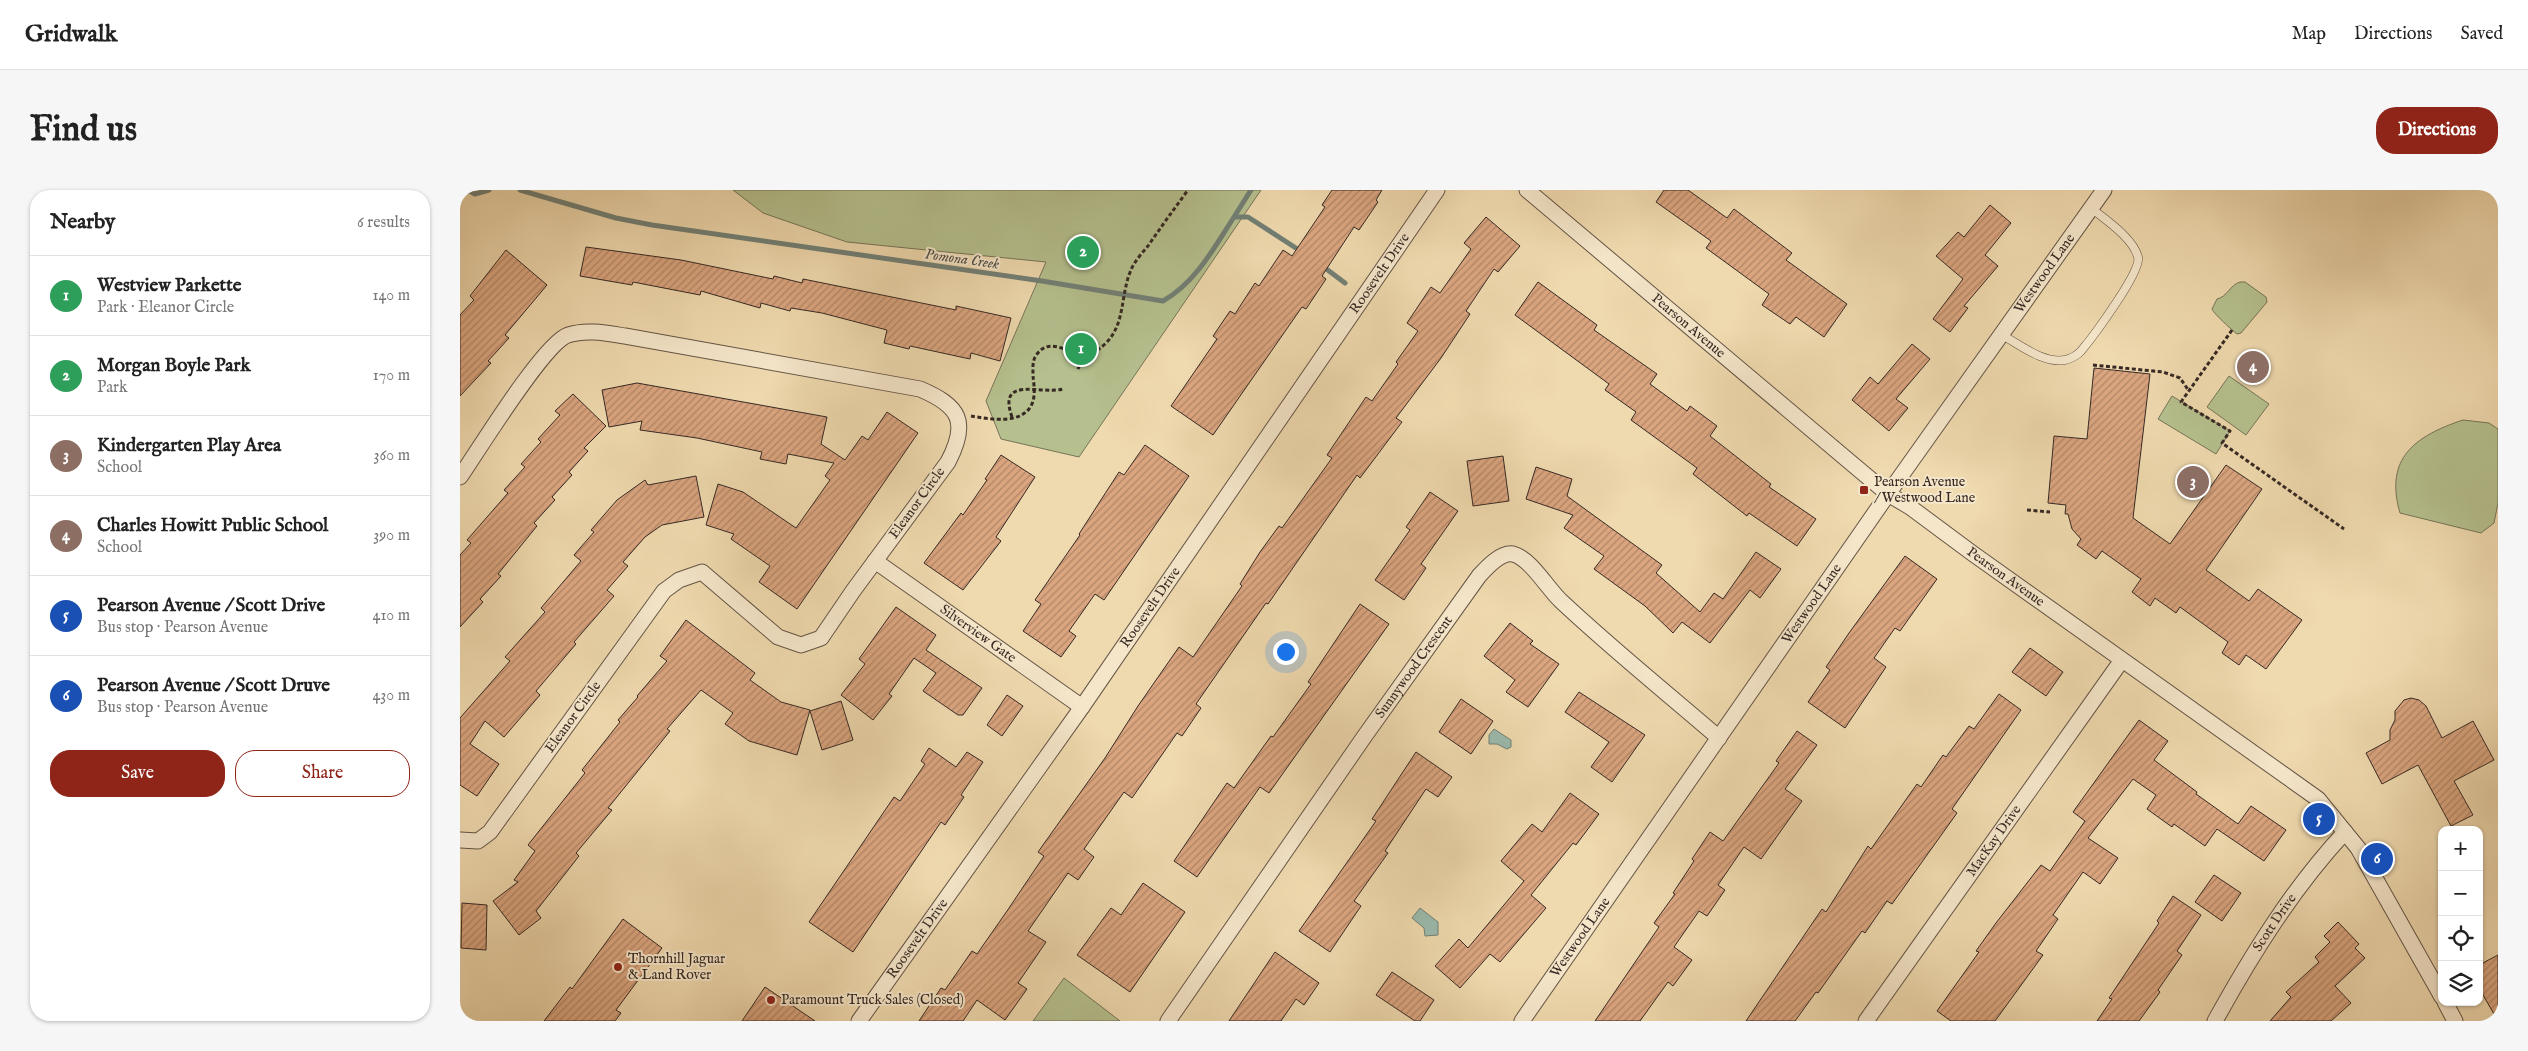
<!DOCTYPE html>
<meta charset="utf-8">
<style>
:root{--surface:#fff;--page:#f6f6f6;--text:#222;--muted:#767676;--line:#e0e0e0;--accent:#8f2418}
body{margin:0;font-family:"IM FELL English",serif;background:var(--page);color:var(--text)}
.controls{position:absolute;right:15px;bottom:15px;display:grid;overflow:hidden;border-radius:10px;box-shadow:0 1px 4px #0004}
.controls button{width:45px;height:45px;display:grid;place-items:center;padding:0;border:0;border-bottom:1px solid var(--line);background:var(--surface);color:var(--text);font:25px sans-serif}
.you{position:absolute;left:825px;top:461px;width:18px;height:18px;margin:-12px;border:4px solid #fff;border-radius:50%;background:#1a73e8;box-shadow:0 0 0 8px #1a73e833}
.badge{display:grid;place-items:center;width:32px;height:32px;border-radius:50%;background:var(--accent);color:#fff;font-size:16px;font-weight:700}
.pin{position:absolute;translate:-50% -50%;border:2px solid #fff;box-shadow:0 1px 5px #0006}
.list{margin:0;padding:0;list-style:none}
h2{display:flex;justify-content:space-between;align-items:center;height:65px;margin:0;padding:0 20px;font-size:21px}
h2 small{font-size:16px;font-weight:400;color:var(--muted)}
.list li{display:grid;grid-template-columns:32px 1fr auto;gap:15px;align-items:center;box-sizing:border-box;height:80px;padding:0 20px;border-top:1px solid var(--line)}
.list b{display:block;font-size:19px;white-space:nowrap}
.list p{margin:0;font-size:16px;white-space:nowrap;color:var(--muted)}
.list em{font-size:16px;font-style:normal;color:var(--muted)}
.actions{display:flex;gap:10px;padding:15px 20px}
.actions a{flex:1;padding:11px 0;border:1px solid var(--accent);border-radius:20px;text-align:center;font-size:18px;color:var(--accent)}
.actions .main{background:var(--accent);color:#fff}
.icon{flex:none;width:28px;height:28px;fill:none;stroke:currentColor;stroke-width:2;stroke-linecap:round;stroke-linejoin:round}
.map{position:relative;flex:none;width:2038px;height:831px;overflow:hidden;border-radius:20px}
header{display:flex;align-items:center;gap:30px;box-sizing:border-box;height:70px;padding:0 25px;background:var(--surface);border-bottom:1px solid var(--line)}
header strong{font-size:24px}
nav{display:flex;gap:28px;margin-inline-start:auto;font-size:18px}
.intro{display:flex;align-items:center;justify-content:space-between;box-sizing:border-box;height:120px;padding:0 30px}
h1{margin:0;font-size:35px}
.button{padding:12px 22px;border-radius:20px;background:var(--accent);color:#fff;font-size:18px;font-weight:700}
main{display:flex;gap:30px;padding:0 30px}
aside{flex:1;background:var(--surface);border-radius:20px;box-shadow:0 1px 4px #0004}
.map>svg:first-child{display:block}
</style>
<header>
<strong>Gridwalk</strong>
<nav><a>Map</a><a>Directions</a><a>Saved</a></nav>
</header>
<div class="intro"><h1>Find us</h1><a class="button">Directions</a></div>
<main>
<aside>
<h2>Nearby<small>6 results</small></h2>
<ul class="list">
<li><span class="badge" style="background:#2e9e5b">1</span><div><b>Westview Parkette</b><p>Park · Eleanor Circle</p></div><em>140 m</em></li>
<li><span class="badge" style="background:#2e9e5b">2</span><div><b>Morgan Boyle Park</b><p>Park</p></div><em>170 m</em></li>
<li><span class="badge" style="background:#8d6e63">3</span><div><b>Kindergarten Play Area</b><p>School</p></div><em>360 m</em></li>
<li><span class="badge" style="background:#8d6e63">4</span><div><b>Charles Howitt Public School</b><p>School</p></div><em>390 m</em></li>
<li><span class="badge" style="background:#1a4fb4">5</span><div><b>Pearson Avenue / Scott Drive</b><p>Bus stop · Pearson Avenue</p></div><em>410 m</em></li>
<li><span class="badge" style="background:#1a4fb4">6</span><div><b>Pearson Avenue / Scott Druve</b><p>Bus stop · Pearson Avenue</p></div><em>430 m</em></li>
</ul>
<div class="actions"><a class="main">Save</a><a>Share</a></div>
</aside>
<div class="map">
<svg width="2038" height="831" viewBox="0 0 2038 831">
<defs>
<pattern id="building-hatch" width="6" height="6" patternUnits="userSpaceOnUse" patternTransform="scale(1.25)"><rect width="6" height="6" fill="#daa57f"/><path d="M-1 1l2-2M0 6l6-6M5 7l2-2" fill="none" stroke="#b28668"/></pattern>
</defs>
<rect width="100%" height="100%" fill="#efd9ae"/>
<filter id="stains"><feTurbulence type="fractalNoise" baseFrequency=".004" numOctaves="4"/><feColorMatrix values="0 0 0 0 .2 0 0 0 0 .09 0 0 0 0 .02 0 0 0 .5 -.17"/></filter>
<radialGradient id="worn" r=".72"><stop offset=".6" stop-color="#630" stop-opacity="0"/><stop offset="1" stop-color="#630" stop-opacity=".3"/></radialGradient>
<!-- park -->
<path fill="#b5c08e" stroke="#767459" d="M273 0H801L619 267 541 249 526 211 586 72 387 52 303 23Z
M1780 92H1785L1806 107 1807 112 1781 143 1777 144C1772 140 1754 124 1752 119L1757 109C1767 107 1770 95 1780 92Z
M1769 186 1809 214 1786 245 1747 217Z
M1712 206 1770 241 1756 264 1698 229Z
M2003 230 2029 233 2038 239V313L2034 333 2021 343 1940 323C1924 268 1955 246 2003 230Z
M604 788 660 831H573Z"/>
<!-- water -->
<path fill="#9abaac" stroke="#728076" d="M1034 539 1051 550V557L1047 559 1037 554H1029V545Z
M960 718 978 732V745L965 746 964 738 952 728Z"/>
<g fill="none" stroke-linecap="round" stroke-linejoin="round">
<!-- stream -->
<path stroke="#728076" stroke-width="5" d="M7 0 15 4 29 0
M60 0 156 28 192 35 582 91 703 111C736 92 754 58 774 27H788L842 62
M774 27 791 0
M861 75 885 93"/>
</g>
<!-- building -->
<path fill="url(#building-hatch)" stroke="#362924" d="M872 0H922L916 10 918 12 899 40 894 37 862 86 866 89 846 119 842 117 753 245 711 216 757 149 753 146 770 121 775 124 795 93 799 96 823 60 832 66 865 17 862 15Z
M1204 0H1228L1267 28 1274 19 1332 63 1326 70 1387 114 1364 147 1336 127 1330 134 1302 115 1309 104 1246 58 1251 51 1196 12Z
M1530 15 1551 33 1525 65 1538 76 1504 116 1508 118 1490 142 1473 129 1503 89 1476 66 1498 42 1504 47Z
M1026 27 1060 56 1038 82 1034 79 1006 121 1010 124 981 168 936 228 942 232 900 288 897 285 808 414 806 413 736 514 741 518 722 546 717 543 672 608 664 602 624 659 634 667 618 690 608 683 568 741 586 752 558 793 567 799 545 830 517 810 503 831H459L481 798 485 800 512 761 517 764 547 721 584 666 578 662 645 568 678 516 719 457 733 467 782 396 780 394 800 362 819 336 822 338 872 268 867 265 906 207 912 211 938 174 936 172 958 141 947 133 971 97 980 103 1011 59 1004 53Z
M126 57 221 70 313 89 314 86 342 93 343 89 496 120V116L551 128 540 171 511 163 510 169 450 156 449 159 424 153 427 140 362 123 331 118 330 121 301 113 300 118 241 101 240 105 173 92 172 95 120 86Z
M46 60 87 95 45 145 49 148 28 171 31 173 0 206V125L14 110 10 106Z
M1078 92 1137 135 1134 140 1197 184 1190 194 1227 221 1230 216 1257 236 1250 246 1311 294 1309 297 1356 329 1337 356 1289 323 1287 326 1233 284 1237 278 1171 230 1176 222 1145 200 1149 194 1055 125Z
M1452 154 1470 169 1436 209 1448 218 1429 241 1392 210 1410 187 1418 194Z
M1634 178 1690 184 1673 328 1710 354 1766 275 1802 299 1746 380 1789 411 1798 399 1842 430 1806 479 1786 465 1779 475 1762 463 1768 452 1720 417 1716 423 1695 408 1690 416 1672 402 1681 389 1642 361 1636 369 1617 355 1621 349 1612 339 1608 324H1605L1606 315 1588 313 1594 246 1627 249Z
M177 193 367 227 361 254 385 270 402 246 408 250 427 222 458 243 337 419 299 392 310 376 271 349 274 344 246 335 258 294 283 302 336 338 370 290 365 286 374 273 328 264 326 274 300 269 302 262 237 248 180 240 182 231 149 237 142 200Z
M113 204 146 236 124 258 128 261 109 282 112 285 92 307 95 310 74 333 77 336 38 384 41 386 20 409 23 412 0 437V365L11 353 7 350 48 303 44 300 65 277 61 274 81 252 78 249 100 225 95 221Z
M685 255 729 286 644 410 635 404 609 441 616 446 601 467 563 441 581 414 575 410 620 345 619 344 659 282 664 285Z
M541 265 575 287 536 347 541 351 503 400 464 373 501 323 503 325 527 290 525 289Z
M1043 266 1049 311 1013 316 1007 271Z
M1076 277 1112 289 1107 306 1202 375 1196 383 1240 422 1254 403 1263 409 1296 362 1321 379 1300 408 1290 400 1250 453 1222 432 1213 443 1185 416 1134 379 1144 366 1104 338 1113 325 1066 309Z
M236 286 244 327 202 335 185 347 163 372 168 376 147 400 154 406 114 452 116 454 76 501 80 505 44 547 25 531 10 554 39 574 17 606 0 595V528L50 471 45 467 85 422 81 418 121 371 114 365 134 342 131 340 157 310 185 290 188 295Z
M970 302 998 321 961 374 966 378 944 410 915 390 950 340 946 337Z
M1445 366 1477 389 1440 441 1435 438 1414 468 1426 477 1385 538 1348 512 1370 480 1366 477 1389 443Z
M900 414 929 434 809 603 800 597 737 687 714 671 767 593 774 598 811 546 813 547 851 494 848 492Z
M436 417 476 445 466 460 522 498 503 525H498L463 501 476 483 454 468 429 504 432 506 413 530 381 505 405 474 399 469Z
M226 430 295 483 290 490 321 512 350 520 337 565 289 551 265 534 273 523 241 500 207 539 210 541 148 618 152 620 116 663 119 666 76 721 81 728 59 745 33 711 58 692 54 690 75 661 68 655 125 583 122 580 160 532 158 530 178 507 177 506 207 471 200 466Z
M1050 433 1073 451 1070 454 1099 474 1068 517 1046 502 1055 490 1024 466Z
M1570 458 1603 482 1586 506 1552 482Z
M1119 502 1185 545 1152 592 1131 577 1149 552 1105 522Z
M1539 504 1561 520 1492 619 1497 623 1432 714 1427 711 1405 743 1402 741 1358 803 1356 802 1335 831H1286L1362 719 1366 722 1408 656 1411 659 1457 594 1461 597 1483 565 1486 567 1509 536 1514 539Z
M547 505 563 516 542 546 527 535Z
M1951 508 1959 510 1966 516 1982 548 2013 531 2034 570 1994 591 2013 625 1991 636 1958 575 1922 594 1906 563 1930 550V540L1935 530V521L1944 510Z
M1001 509 1033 531 1011 564 979 542Z
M381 511 393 550 362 560 350 521Z
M1679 530 1708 551 1694 570 1737 602 1736 604 1778 634 1791 616 1826 640 1804 671 1757 639 1745 656 1714 634 1712 637 1687 619 1696 605 1673 589 1628 648 1658 668 1640 694 1623 682 1593 725 1598 729 1576 761 1583 765 1535 831H1491L1477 821 1519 762 1516 761 1536 733 1581 675 1590 681 1625 631 1613 622Z
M1337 541 1357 555 1325 599 1342 611 1301 669 1284 657 1258 695 1265 700 1247 726 1239 721 1214 757 1232 770 1213 796 1208 792 1180 831H1135L1199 737 1194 733 1215 704 1213 703 1234 671 1232 669 1250 642 1263 651 1319 573 1316 571Z
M469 558 496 577 507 562 523 572 501 605 504 607 485 635 481 632 393 762 349 732 434 607 440 611 465 574 461 571Z
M956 562 992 587 978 607 966 599 925 661 928 663 894 711 901 716 870 762 839 741 916 631 912 629Z
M1110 603 1139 624 1116 655 1113 653 1071 705 1086 718 1040 772 1030 764 1000 798 975 776 999 749 1008 758 1064 691 1041 671 1072 634 1082 642Z
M1754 685 1781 703 1762 731 1735 712Z
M683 693 725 722 670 802 617 765 651 718 661 725Z
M1713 706 1741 725 1717 761 1722 765 1698 800 1700 802 1679 831H1637L1652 809 1649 808 1699 733 1697 731Z
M2 713 27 715 26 760 1 758Z
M163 729 202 758 156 820 161 823 155 831H84L110 797 112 799Z
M1878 732 1899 754 1895 758 1905 768 1875 796 1891 813 1871 831H1810L1831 807 1826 802 1859 772 1855 767 1870 752 1864 746Z
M815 762 859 793 844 815 836 809 821 831H769Z
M2038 765V831L2019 798V775Z
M932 782 974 810 960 831H955L916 805Z
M305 797 355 831H282Z"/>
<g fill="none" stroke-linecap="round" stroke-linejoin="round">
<defs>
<path id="lane" d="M1542 145C1559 154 1583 174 1605 170 1610 169 1618 165 1621 161 1632 148 1682 81 1678 67 1673 48 1646 30 1631 18"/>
<g id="street">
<path id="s1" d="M1067 0 1428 304 1450 317 1512 363 1858 609 1898 658 1982 807"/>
<path d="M0 287C18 261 84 153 108 145 126 139 146 143 165 146L460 199C500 216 509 232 488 272L393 401 361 448 341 455 318 447 242 382 219 390 204 401 30 642 18 651 0 650"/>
<path id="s2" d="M415 371 622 517"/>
<path d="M1985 812 1995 831"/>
<path id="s3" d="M399 831 622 517 977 0"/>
<path id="s4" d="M708 831 904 547 1019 386C1027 377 1041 362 1053 364 1070 368 1088 399 1101 411 1152 459 1207 503 1259 548"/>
<path id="s5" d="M1062 831 1428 304 1644 0"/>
<path id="s6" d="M1406 831 1662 470"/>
<path id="s7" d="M1755 831C1792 764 1833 698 1885 642"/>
</g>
</defs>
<!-- lane casing -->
<use href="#lane" stroke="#645546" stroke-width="9"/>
<!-- street casing -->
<use href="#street" stroke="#645546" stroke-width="17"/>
<!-- path -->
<path stroke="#362924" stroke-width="3" stroke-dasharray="4 2.5" stroke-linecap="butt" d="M1772 140 1721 212 1770 241 1762 253 1884 339
M1633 175 1703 182 1720 188 1729 201
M618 179 624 165
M511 226C528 229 560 235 571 216 576 207 574 195 573 186 573 178 572 170 577 164 596 140 617 181 645 154 666 134 660 105 671 80 674 72 682 63 688 56 701 37 714 19 728 0
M552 227C537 185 581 205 603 199
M1567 320 1590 322"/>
<!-- lane -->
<use href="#lane" stroke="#f5e6ca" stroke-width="8"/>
<!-- street -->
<use href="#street" stroke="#f5e6ca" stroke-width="15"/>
</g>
<!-- markers -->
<g fill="#8f2418" stroke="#f5e6ca" stroke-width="2">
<rect x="1399" y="295" width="10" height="10" rx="2.5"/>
<circle cx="158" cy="777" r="5"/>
<circle cx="311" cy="810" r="5"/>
</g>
<g text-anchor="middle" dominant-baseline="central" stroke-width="4" stroke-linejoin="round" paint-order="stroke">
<!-- street labels -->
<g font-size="14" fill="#362924" stroke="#f5e6ca">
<text stroke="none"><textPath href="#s3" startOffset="911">Roosevelt Drive</textPath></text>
<text stroke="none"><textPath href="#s5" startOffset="912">Westwood Lane</textPath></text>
<text stroke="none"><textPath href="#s1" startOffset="211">Pearson Avenue</textPath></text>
<text transform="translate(457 313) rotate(-54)">Eleanor Circle</text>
<text stroke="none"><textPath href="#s1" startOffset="616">Pearson Avenue</textPath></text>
<text stroke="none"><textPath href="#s5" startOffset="508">Westwood Lane</textPath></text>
<text stroke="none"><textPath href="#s3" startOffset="506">Roosevelt Drive</textPath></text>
<text stroke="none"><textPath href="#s2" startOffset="126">Silverview Gate</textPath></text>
<text stroke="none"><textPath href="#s4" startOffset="431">Sunnywood Crescent</textPath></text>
<text transform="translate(113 527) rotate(-54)">Eleanor Circle</text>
<text stroke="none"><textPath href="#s6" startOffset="221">MacKay Drive</textPath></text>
<text stroke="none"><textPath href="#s7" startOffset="115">Scott Drive</textPath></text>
<text stroke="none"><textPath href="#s5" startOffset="102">Westwood Lane</textPath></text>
<text stroke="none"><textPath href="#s3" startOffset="101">Roosevelt Drive</textPath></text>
</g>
<!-- poi labels -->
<g font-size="14" fill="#362924" stroke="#f5e6ca" text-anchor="start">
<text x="1414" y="292">Pearson Avenue<tspan x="1414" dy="16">/ Westwood Lane</tspan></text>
<text x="168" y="769">Thornhill Jaguar<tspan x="168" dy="16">&amp; Land Rover</tspan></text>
<text x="321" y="810">Paramount Truck Sales (Closed)</text>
</g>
<!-- water labels -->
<g font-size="15" font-style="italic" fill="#4f4d46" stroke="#f5e6ca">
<text transform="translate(502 69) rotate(8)">Pomona Creek</text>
</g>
</g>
<rect width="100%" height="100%" filter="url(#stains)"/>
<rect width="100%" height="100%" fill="url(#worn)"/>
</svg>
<div class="controls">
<button>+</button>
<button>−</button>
<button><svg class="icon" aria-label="locate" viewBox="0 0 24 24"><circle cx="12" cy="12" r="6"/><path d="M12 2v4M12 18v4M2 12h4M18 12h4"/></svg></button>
<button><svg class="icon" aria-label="layers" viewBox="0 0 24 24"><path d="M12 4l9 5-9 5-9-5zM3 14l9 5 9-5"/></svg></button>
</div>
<div class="you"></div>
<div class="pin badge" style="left:621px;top:159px;background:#2e9e5b">1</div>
<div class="pin badge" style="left:623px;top:62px;background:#2e9e5b">2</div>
<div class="pin badge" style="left:1733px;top:292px;background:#8d6e63">3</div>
<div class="pin badge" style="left:1793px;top:177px;background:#8d6e63">4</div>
<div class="pin badge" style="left:1859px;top:629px;background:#1a4fb4">5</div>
<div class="pin badge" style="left:1917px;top:669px;background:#1a4fb4">6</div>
</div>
</main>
